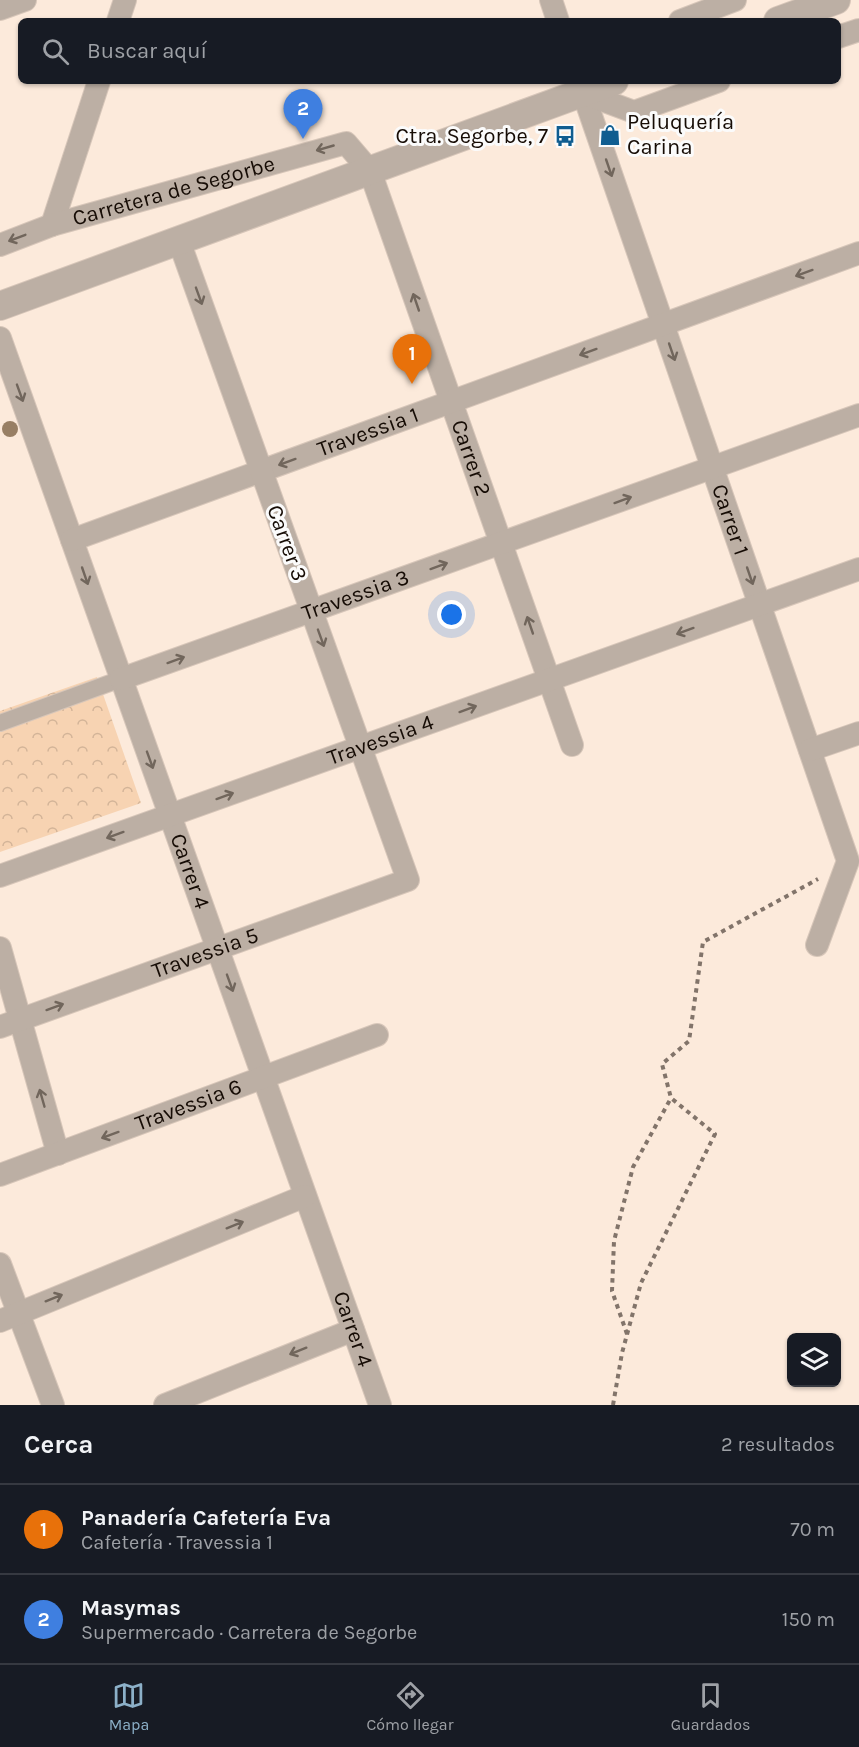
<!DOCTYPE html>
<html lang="es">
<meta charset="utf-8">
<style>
:root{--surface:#171b24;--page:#242831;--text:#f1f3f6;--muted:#9ea1a6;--line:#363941;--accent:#8cb0c8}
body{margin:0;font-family:Karla,sans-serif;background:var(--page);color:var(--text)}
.controls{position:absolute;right:18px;bottom:18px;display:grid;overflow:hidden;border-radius:9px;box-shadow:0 2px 4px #0004}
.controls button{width:54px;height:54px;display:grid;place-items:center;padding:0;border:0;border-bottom:2px solid var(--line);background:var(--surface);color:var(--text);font:30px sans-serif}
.you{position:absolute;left:452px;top:615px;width:21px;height:21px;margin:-15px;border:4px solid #fff;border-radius:50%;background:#1a73e8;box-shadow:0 0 0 9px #1a73e833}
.badge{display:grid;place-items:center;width:39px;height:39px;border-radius:50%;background:var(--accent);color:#fff;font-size:20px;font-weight:700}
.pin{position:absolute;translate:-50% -50px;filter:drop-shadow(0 2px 3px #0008)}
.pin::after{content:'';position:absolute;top:32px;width:21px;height:18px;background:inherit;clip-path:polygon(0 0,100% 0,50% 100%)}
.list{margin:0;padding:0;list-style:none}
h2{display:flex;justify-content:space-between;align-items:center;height:78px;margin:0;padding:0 24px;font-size:26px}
h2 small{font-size:20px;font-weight:400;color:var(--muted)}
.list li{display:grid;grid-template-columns:39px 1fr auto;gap:18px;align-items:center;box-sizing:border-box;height:90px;padding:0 24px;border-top:2px solid var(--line)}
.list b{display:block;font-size:22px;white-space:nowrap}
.list p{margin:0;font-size:20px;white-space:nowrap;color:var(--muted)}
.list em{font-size:20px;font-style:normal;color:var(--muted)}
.icon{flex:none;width:33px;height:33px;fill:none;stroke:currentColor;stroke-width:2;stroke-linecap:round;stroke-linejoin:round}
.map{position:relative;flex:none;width:859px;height:1405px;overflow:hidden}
.search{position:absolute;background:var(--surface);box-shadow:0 2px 4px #0004;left:18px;right:18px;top:18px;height:66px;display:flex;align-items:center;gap:15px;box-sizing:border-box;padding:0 21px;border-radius:9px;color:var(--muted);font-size:22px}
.sheet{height:258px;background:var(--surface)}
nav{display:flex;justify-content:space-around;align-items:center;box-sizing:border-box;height:84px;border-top:2px solid var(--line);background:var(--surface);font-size:16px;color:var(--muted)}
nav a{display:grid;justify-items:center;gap:3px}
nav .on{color:var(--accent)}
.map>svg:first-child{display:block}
</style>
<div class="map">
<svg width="859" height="1405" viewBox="0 0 859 1405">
<defs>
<pattern id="park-crowns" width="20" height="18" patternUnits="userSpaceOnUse" patternTransform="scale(1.5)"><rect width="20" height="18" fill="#f7d3b2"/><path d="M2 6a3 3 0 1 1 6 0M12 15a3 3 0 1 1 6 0" fill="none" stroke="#d3b498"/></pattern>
</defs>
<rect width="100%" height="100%" fill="#fceadb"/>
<!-- park -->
<path fill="url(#park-crowns)" d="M97 677 141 803 0 852V711Z"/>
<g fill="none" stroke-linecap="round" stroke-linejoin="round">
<defs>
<path id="pedestrian" d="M0 723 121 679"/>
<g id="minor">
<path d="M551 0 558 21"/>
<path d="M0 9 25 0"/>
<path d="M118 21 125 0"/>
<path d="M680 21 735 0"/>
<path d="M838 37 859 30"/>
<path id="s1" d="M579 81 848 861 817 945"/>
<path d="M583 93 634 112 719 81"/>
<path d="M52 225 99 81"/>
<path id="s2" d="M0 245 52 225 346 143 370 171 572 745"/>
<path id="s3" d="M0 338 380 1405"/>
<path id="s4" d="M72 540 859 253"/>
<path id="s5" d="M121 679 859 415"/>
<path d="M810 750 859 733"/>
<path id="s6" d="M0 876 859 569"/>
<path d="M0 948 58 1154"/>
<path id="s7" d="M0 1027 408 880 179 241"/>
<path id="s8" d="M0 1175 377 1035"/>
<path d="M0 1264 53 1405"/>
<path d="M0 1321 305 1196"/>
<path d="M165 1405 353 1330"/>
</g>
<path id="tertiary" d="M778 21 836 0
M0 306 614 81"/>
</defs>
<!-- pedestrian casing -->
<use href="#pedestrian" stroke="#d7c6b9" stroke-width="18"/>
<!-- minor casing -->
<use href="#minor" stroke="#d7c6b9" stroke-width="24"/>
<!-- tertiary casing -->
<use href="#tertiary" stroke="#d7c6b9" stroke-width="30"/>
<!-- path -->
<path stroke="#82746a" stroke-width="4" stroke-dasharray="4.5 4.5" stroke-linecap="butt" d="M627 1334 612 1291 614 1241 633 1167 671 1098
M613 1405 622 1353 641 1283 715 1134 671 1098 662 1064 689 1041 703 942 818 879"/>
<!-- pedestrian -->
<use href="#pedestrian" stroke="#bcafa4" stroke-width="16"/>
<!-- minor -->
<use href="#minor" stroke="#bcafa4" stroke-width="22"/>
<!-- tertiary -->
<use href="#tertiary" stroke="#bcafa4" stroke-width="28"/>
</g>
<!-- trees -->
<circle fill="#987f64" cx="10" cy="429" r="8"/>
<!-- one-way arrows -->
<defs><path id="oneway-shaft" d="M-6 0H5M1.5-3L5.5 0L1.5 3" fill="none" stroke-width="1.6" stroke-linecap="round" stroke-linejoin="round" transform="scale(1.5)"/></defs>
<g stroke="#71665c">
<use href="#oneway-shaft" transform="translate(325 148) rotate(164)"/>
<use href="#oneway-shaft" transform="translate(609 168) rotate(71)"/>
<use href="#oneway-shaft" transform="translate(17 238) rotate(159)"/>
<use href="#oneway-shaft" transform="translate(804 273) rotate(160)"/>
<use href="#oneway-shaft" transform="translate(199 296) rotate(70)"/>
<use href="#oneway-shaft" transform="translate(416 302) rotate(-109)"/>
<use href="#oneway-shaft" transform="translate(588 352) rotate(160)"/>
<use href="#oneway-shaft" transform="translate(672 352) rotate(71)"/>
<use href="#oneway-shaft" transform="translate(20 393) rotate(70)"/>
<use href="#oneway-shaft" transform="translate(287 462) rotate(160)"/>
<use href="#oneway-shaft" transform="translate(623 500) rotate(-20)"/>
<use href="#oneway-shaft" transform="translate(439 566) rotate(-20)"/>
<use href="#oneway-shaft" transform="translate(85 576) rotate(71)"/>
<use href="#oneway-shaft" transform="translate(750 576) rotate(71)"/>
<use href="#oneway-shaft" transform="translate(530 625) rotate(-109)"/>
<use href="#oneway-shaft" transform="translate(685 631) rotate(160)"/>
<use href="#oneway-shaft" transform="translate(321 638) rotate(70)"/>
<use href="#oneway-shaft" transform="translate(176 660) rotate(-20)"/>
<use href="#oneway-shaft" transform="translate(468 709) rotate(-20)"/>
<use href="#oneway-shaft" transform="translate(150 760) rotate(70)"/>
<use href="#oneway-shaft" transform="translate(225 796) rotate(-20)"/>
<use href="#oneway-shaft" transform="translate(115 835) rotate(160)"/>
<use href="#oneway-shaft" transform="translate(230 983) rotate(70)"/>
<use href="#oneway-shaft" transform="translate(55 1007) rotate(-20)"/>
<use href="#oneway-shaft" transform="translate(42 1098) rotate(-106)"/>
<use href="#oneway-shaft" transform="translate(110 1135) rotate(160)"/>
<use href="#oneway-shaft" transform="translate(235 1225) rotate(-22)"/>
<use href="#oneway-shaft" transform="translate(54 1298) rotate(-22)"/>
<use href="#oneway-shaft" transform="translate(298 1351) rotate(158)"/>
</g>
<!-- icons -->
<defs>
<symbol id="shop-bare" viewBox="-9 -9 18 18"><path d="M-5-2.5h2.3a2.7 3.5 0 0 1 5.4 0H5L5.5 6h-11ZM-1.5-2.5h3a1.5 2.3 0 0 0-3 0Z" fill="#105d90" stroke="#fbfbfb" stroke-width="2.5" paint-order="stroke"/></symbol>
<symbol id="bus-bare" viewBox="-9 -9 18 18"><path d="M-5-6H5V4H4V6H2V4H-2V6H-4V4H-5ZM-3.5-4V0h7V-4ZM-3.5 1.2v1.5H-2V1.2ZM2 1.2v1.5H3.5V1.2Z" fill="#105d90" stroke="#fbfbfb" stroke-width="2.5" paint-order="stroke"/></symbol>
</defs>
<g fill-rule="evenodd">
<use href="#shop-bare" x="595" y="120" width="30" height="30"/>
<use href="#bus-bare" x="550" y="121" width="30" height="30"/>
</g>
<g text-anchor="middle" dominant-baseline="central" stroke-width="6" stroke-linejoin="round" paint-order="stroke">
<!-- poi labels -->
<g font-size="22" fill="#160c05" stroke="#fbfbfb" text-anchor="start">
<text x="627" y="122">Peluquería<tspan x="627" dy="25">Carina</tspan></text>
<text x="548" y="136" text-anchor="end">Ctra. Segorbe, 7</text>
</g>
<!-- street labels -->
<g font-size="22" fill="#160c05" stroke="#fbfbfb">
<text stroke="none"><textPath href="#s2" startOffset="182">Carretera de Segorbe</textPath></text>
<text stroke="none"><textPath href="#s4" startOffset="315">Travessia 1</textPath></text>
<text stroke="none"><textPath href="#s2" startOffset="702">Carrer 2</textPath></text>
<text stroke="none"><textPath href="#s1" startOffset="464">Carrer 1</textPath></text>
<text transform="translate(287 543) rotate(70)">Carrer 3</text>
<text stroke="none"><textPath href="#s5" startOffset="249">Travessia 3</textPath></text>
<text stroke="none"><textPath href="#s6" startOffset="404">Travessia 4</textPath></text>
<text stroke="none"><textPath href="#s3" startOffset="566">Carrer 4</textPath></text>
<text stroke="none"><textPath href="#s7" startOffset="218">Travessia 5</textPath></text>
<text stroke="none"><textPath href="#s8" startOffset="201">Travessia 6</textPath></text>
<text stroke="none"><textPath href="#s3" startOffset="1052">Carrer 4</textPath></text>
</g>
</g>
</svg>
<div class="controls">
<button><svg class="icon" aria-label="layers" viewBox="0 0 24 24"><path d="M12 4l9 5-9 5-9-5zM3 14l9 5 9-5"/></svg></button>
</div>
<div class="you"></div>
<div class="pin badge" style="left:412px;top:384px;background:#e8710a">1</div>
<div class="pin badge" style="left:303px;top:139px;background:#3f7fe0">2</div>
<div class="search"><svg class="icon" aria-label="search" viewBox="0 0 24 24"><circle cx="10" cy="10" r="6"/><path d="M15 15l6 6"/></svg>Buscar aquí</div>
</div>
<section class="sheet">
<h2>Cerca<small>2 resultados</small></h2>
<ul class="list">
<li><span class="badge" style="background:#e8710a">1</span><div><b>Panadería Cafetería Eva</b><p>Cafetería · Travessia 1</p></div><em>70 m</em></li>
<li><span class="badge" style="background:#3f7fe0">2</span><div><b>Masymas</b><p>Supermercado · Carretera de Segorbe</p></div><em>150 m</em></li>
</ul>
</section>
<nav>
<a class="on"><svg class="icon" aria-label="map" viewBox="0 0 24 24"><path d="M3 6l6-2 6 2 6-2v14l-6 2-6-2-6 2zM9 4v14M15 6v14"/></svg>Mapa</a>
<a><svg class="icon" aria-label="directions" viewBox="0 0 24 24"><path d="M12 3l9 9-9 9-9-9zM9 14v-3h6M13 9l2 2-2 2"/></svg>Cómo llegar</a>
<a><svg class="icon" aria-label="saved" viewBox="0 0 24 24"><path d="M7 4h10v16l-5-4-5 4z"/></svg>Guardados</a>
</nav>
